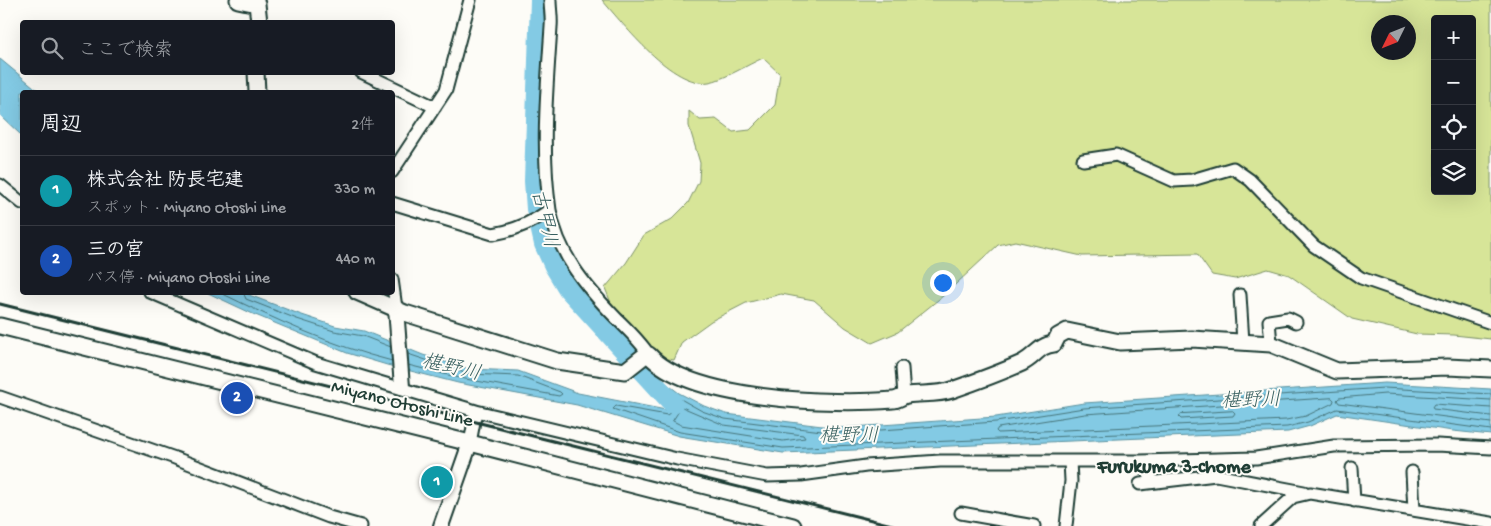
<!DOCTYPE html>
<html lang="ja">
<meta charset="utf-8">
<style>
:root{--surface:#171b24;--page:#242831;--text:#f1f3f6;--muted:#9ea1a6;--line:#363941;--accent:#ea580c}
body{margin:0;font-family:"Gochi Hand","Klee One",sans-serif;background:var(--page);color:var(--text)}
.controls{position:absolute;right:15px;top:15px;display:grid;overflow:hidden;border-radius:5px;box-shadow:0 5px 20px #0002}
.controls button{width:45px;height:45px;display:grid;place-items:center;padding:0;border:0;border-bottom:1px solid var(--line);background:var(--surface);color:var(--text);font:25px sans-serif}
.compass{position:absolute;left:1371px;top:15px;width:45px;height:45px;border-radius:50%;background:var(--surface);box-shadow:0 5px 20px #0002;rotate:227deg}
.you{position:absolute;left:942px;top:282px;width:18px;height:18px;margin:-12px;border:4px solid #fff;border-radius:50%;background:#1a73e8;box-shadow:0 0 0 8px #1a73e833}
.badge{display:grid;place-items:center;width:32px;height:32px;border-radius:50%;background:var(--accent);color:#fff;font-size:16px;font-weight:700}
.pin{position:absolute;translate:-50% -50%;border:2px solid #fff;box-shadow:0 1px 5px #0006}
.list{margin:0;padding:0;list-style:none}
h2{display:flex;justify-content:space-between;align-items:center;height:65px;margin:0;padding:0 20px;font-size:21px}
h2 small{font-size:16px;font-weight:400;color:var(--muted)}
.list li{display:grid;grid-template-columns:32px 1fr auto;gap:15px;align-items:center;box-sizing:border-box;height:70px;padding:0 20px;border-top:1px solid var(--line)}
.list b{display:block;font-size:19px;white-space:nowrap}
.list p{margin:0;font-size:16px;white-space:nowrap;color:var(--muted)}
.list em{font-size:16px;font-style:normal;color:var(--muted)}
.icon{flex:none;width:28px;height:28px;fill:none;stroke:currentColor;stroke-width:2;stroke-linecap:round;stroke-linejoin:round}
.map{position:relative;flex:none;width:1491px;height:526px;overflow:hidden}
.search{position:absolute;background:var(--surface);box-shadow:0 5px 20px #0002;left:20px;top:20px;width:375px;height:55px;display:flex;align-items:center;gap:12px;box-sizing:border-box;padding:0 18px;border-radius:5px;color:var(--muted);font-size:19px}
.panel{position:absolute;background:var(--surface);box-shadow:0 5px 20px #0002;left:20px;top:90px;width:375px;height:205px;border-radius:5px}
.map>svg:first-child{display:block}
</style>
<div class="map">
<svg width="1491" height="526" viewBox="0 0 1491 526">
<rect width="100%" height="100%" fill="#fdfcf7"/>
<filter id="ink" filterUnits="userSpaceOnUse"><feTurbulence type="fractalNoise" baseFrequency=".02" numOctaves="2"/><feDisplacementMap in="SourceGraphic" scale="10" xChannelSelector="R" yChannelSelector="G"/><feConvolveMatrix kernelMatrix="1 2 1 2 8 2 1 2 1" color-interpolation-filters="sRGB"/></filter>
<g filter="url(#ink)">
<!-- green -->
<path fill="#d7e598" stroke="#7b9166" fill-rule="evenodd" d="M602 0H1491V339L1454 335 1417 334 1352 319 1289 275 1268 269 1235 279 1212 275 1197 254 1082 256 1015 241 998 245 943 296 898 332 872 343 845 327 814 300 781 294 746 303 711 321 682 342 674 360 662 358 611 303 605 288 626 263 644 235 672 219 688 203 699 181 700 163 689 126V111L700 120 716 119 733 132 750 130 775 105 780 74 763 58C749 64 723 80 709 82 673 88 624 25 602 0ZM1435 19H1472V191H1435ZM1378 22H1408V52H1378Z"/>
<!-- water -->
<path fill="#83cae4" stroke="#5b929e" d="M0 59 40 92H22V136L0 115Z
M208 293H244L299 314 335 326 364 331 423 355 469 369 518 371 578 393 666 410 670 402 656 387 654 374 679 393 704 406 726 414 838 428 996 417 1084 403 1385 383 1491 389V435L1453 431 1337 414 1310 426 1288 432 783 453 679 436 577 405 458 383 387 365 347 353 253 314Z"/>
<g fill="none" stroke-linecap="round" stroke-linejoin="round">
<!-- shore -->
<path stroke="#47757a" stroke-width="1" d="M219 292C274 319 332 346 392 361
M243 292 246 299 297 319 334 331 363 336 391 347
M408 354 468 374 518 376 560 392 562 394 559 396 460 378 408 365
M1491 394 1384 388 1084 408 996 422 838 433 725 419 702 411 677 397 674 399 671 412 667 415 616 406 613 409 680 432 783 448 1287 427 1308 422 1337 409 1491 430
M1332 398 1334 400 1333 403 1306 416 1286 420 998 433 996 431 998 428 1085 414Z
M1491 400 1385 394 1339 398 1337 400 1339 403 1491 423
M682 407 724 425 803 435 805 438 783 441 681 425 673 421Z
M1491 408 1434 404 1432 407 1433 409 1491 416
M1233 411 1235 413 1233 416 1181 419 1179 417 1181 414Z"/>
<!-- river -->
<path stroke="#83cae4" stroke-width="20" d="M540 0 534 181 536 209 544 244 554 266 568 289 673 404"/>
<defs>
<path id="minor" d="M361 72 435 107
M1083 160 1116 155 1174 181 1192 180 1233 168 1250 180 1314 246 1361 278 1491 323
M392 172 446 90 470 0
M0 185 22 203
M392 203 493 234C513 231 533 222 550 210 558 254 585 286 616 318 627 329 640 341 649 355
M550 210C541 150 547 87 551 27 552 18 550 9 550 0
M392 279 396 308
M150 292 316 363 476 411 470 443
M1240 295 1243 342
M1271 344 1269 321 1288 318 1296 322
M902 368 904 396
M0 397 175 458 329 517 361 526
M476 411 677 459 767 476 801 475 866 466 940 461H1140L1256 458 1334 446 1437 445 1491 448
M1140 461 1154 482
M1352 468 1354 501
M1412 472 1414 510
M1140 484 1216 475 1304 492
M961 513 1034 526
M1066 526 1071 481 1070 461
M1261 526 1293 497 1310 493 1491 523"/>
<path id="tertiary" d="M396 308 402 387
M441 526 470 443"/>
<path id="secondary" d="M238 0 257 4 259 22
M256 72 257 92
M357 292 405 313 557 361 625 371 644 356 649 355C691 401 833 405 893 400 898 400 902 396 907 395 921 393 938 395 952 390 975 382 1000 373 1022 363 1035 357 1039 345 1054 344L1058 336 1067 331 1120 342 1192 339 1271 344 1337 371 1447 367 1491 369
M0 326 470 443 793 526"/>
</defs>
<!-- minor casing -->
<use href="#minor" stroke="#1f3d34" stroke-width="15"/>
<!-- tertiary casing -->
<use href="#tertiary" stroke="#1f3d34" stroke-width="18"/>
<!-- secondary casing -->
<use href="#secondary" stroke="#1f3d34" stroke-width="19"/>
<!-- minor -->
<use href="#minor" stroke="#fdfcf7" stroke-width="11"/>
<!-- tertiary -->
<use href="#tertiary" stroke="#fdfcf7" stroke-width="14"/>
<!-- secondary -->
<use href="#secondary" stroke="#fdfcf7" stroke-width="15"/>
<!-- rail -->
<path stroke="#1f3d34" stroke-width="3" d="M0 304 896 526"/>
</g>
</g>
<g text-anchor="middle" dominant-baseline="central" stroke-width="4" stroke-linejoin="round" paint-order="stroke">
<!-- street labels -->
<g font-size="19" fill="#1f3d34" stroke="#fdfcf7">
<text transform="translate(402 405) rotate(14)">Miyano Otoshi Line</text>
</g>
<!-- water labels -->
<g font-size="20" font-style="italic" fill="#386060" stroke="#fdfcf7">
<text transform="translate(543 219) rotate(77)">古甲川</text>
<text transform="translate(451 369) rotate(13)">椹野川</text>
<text transform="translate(1251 402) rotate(-2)">椹野川</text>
<text x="849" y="437">椹野川</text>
</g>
<!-- neighbourhood labels -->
<g font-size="20" font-weight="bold" fill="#1f3d34" stroke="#fdfcf7">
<text x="1174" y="468">Furukuma 3-chome</text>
</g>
</g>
</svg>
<div class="controls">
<button>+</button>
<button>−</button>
<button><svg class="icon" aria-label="locate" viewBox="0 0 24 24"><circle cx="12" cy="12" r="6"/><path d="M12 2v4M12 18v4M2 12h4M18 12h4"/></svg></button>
<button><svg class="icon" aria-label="layers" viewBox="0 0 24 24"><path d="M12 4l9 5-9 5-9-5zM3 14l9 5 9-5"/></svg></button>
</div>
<svg class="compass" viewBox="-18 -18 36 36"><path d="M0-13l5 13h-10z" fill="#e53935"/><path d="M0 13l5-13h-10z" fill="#9ea1a6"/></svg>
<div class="you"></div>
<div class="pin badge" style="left:437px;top:482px;background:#0f9aa8">1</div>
<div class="pin badge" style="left:237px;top:398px;background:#1a4fb4">2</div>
<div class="search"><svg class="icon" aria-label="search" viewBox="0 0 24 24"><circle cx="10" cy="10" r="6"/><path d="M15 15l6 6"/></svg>ここで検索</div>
<section class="panel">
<h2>周辺<small>2件</small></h2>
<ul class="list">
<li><span class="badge" style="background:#0f9aa8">1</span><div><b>株式会社 防長宅建</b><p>スポット · Miyano Otoshi Line</p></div><em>330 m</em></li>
<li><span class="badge" style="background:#1a4fb4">2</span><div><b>三の宮</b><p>バス停 · Miyano Otoshi Line</p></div><em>440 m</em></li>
</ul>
</section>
</div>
